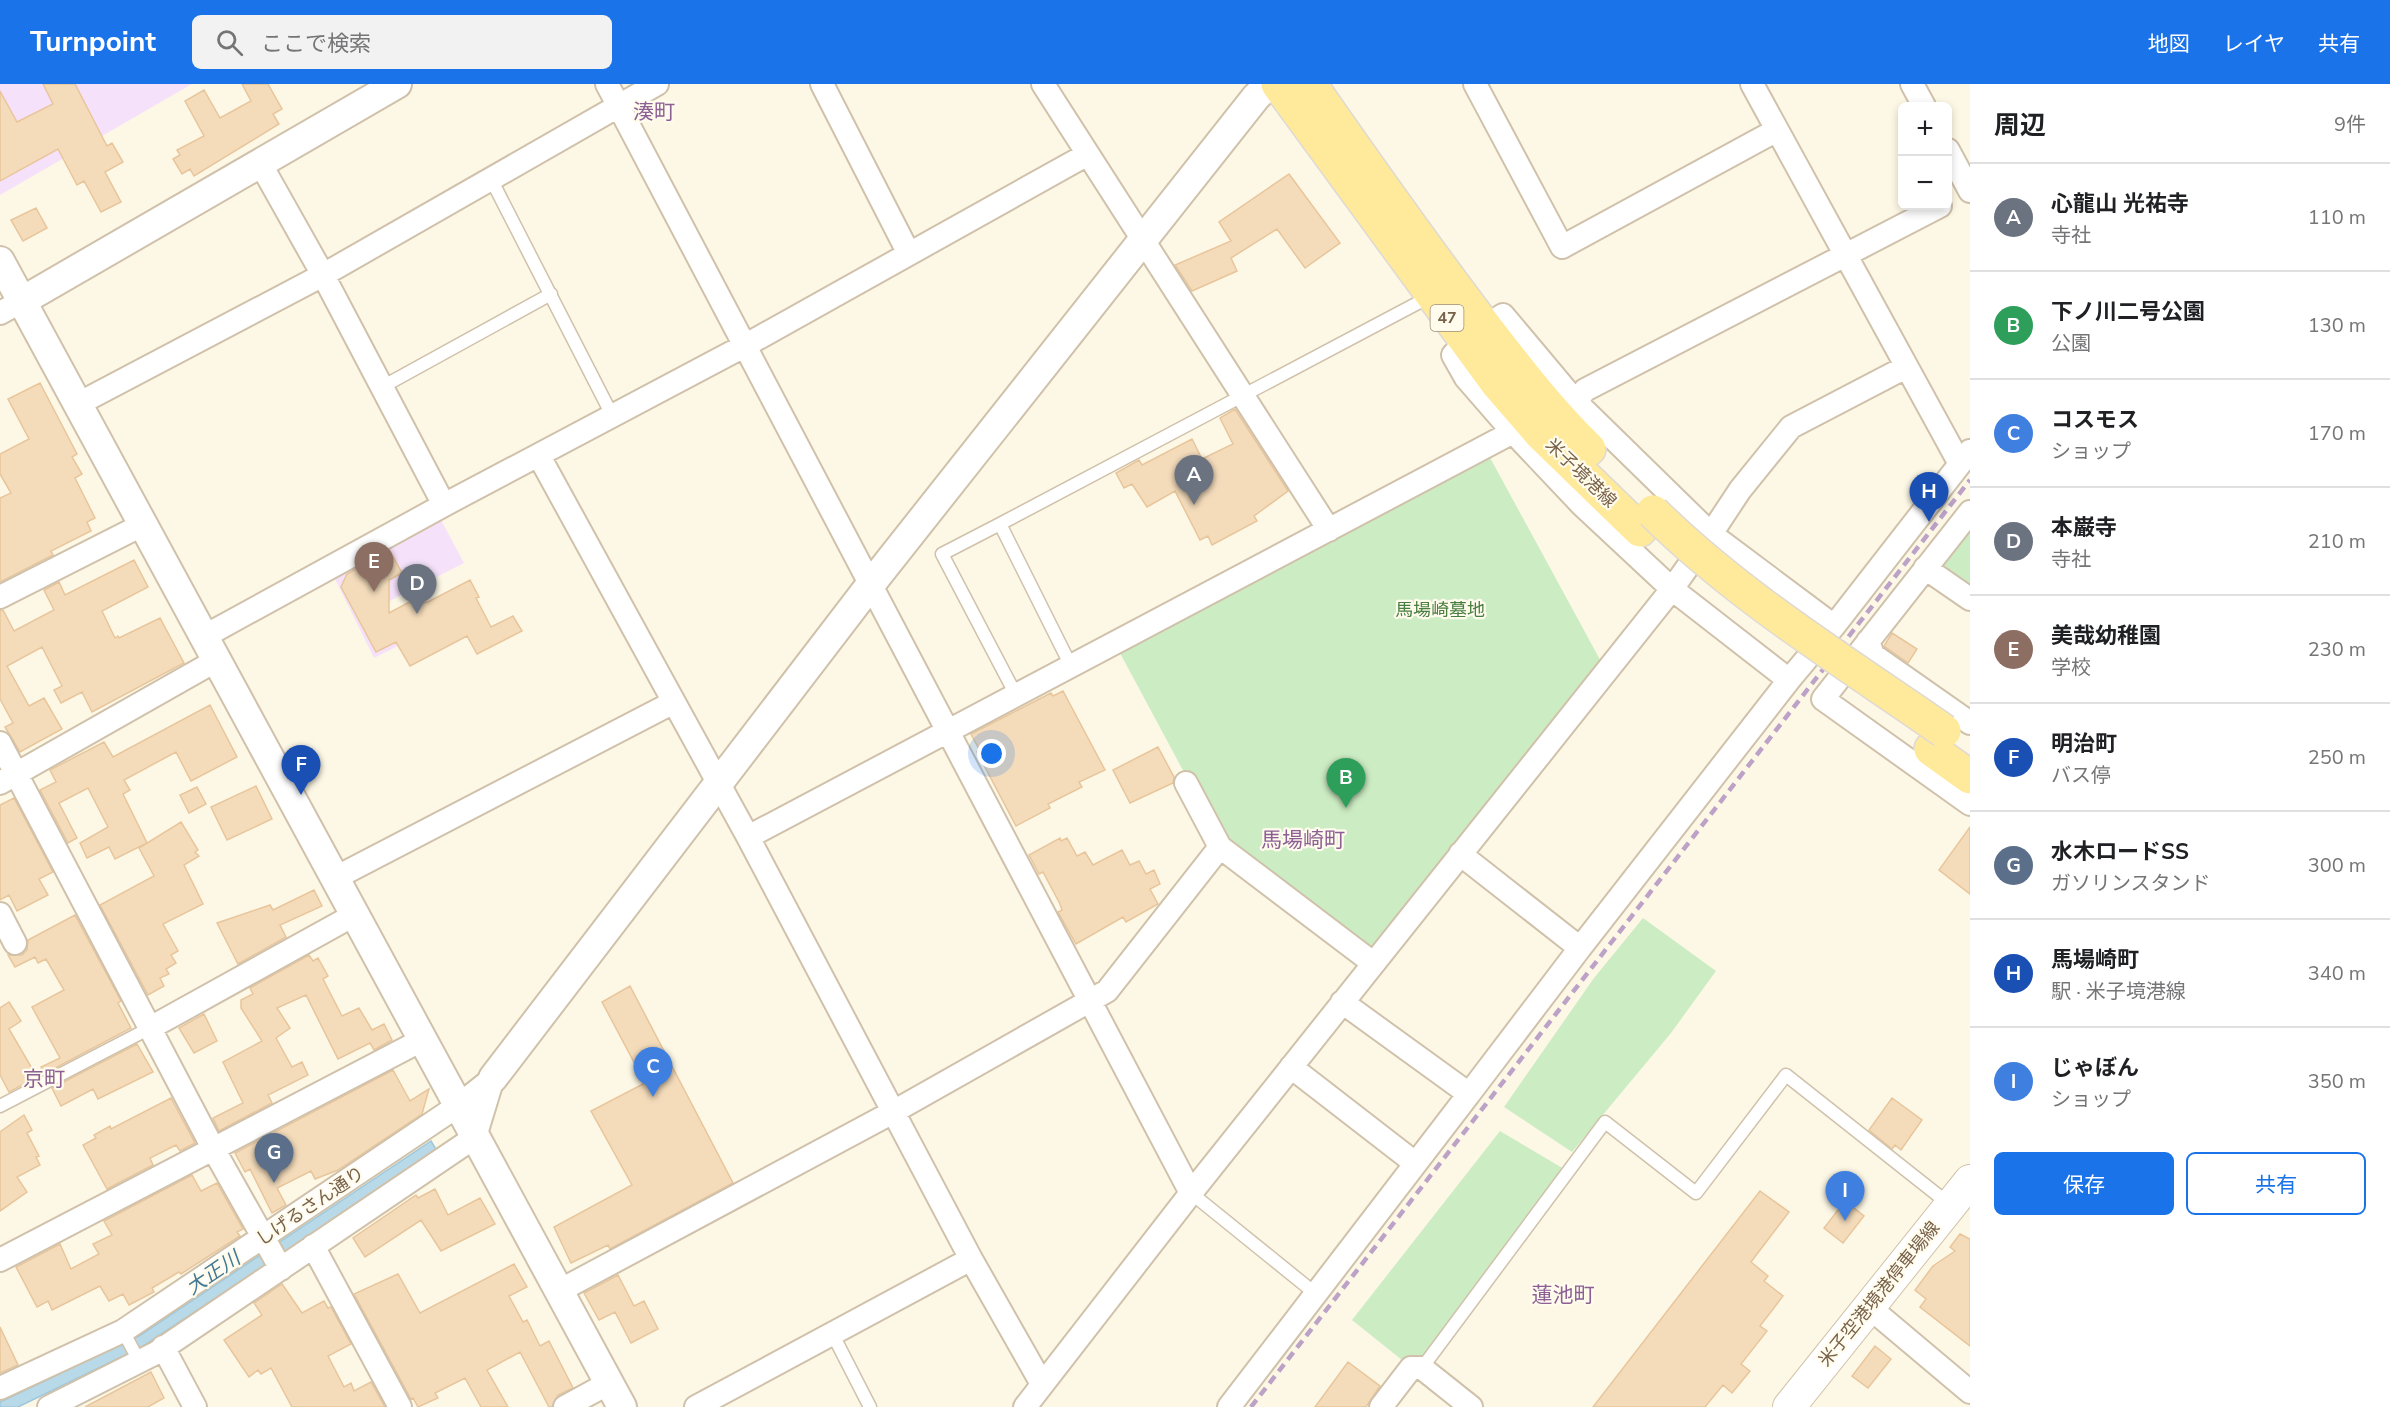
<!DOCTYPE html>
<html lang="ja">
<meta charset="utf-8">
<style>
:root{--surface:#fff;--page:#f2f2f2;--text:#202124;--muted:#757577;--line:#e0e0e0;--accent:#1a73e8}
body{margin:0;font-family:"Nunito Sans","Noto Sans JP",sans-serif;background:var(--page);color:var(--text)}
.controls{position:absolute;right:18px;top:18px;display:grid;overflow:hidden;border-radius:9px;box-shadow:0 3px 9px #0003}
.controls button{width:54px;height:54px;display:grid;place-items:center;padding:0;border:0;border-bottom:2px solid var(--line);background:var(--surface);color:var(--text);font:30px sans-serif}
.you{position:absolute;left:992px;top:670px;width:21px;height:21px;margin:-15px;border:4px solid #fff;border-radius:50%;background:#1a73e8;box-shadow:0 0 0 9px #1a73e833}
.badge{display:grid;place-items:center;width:39px;height:39px;border-radius:50%;background:var(--accent);color:#fff;font-size:20px;font-weight:700}
.pin{position:absolute;translate:-50% -50px;filter:drop-shadow(0 2px 3px #0008)}
.pin::after{content:'';position:absolute;top:32px;width:21px;height:18px;background:inherit;clip-path:polygon(0 0,100% 0,50% 100%)}
.list{margin:0;padding:0;list-style:none}
h2{display:flex;justify-content:space-between;align-items:center;height:78px;margin:0;padding:0 24px;font-size:26px}
h2 small{font-size:20px;font-weight:400;color:var(--muted)}
.list li{display:grid;grid-template-columns:39px 1fr auto;gap:18px;align-items:center;box-sizing:border-box;height:108px;padding:0 24px;border-top:2px solid var(--line)}
.list b{display:block;font-size:22px;white-space:nowrap}
.list p{margin:0;font-size:20px;white-space:nowrap;color:var(--muted)}
.list em{font-size:20px;font-style:normal;color:var(--muted)}
.actions{display:flex;gap:12px;padding:18px 24px}
.actions a{flex:1;padding:14px 0;border:2px solid var(--accent);border-radius:9px;text-align:center;font-size:21px;color:var(--accent)}
.actions .main{background:var(--accent);color:#fff}
.icon{flex:none;width:33px;height:33px;fill:none;stroke:currentColor;stroke-width:2;stroke-linecap:round;stroke-linejoin:round}
.map{position:relative;flex:none;width:1970px;height:1323px;overflow:hidden}
header{display:flex;align-items:center;gap:36px;box-sizing:border-box;height:84px;padding:0 30px;background:var(--accent);color:#fff}
header strong{font-size:28px}
nav{display:flex;gap:33px;margin-inline-start:auto;font-size:21px}
.search{width:420px;height:54px;background:var(--page);display:flex;align-items:center;gap:15px;box-sizing:border-box;padding:0 21px;border-radius:9px;color:var(--muted);font-size:22px}
main{display:flex}
aside{flex:1;background:var(--surface)}
.map>svg:first-child{display:block}
</style>
<header>
<strong>Turnpoint</strong>
<div class="search"><svg class="icon" aria-label="search" viewBox="0 0 24 24"><circle cx="10" cy="10" r="6"/><path d="M15 15l6 6"/></svg>ここで検索</div>
<nav><a>地図</a><a>レイヤ</a><a>共有</a></nav>
</header>
<main>
<div class="map">
<svg width="1970" height="1323" viewBox="0 0 1970 1323">
<rect width="100%" height="100%" fill="#fdf8e5"/>
<!-- education -->
<path fill="#f5e2fa" d="M0 0H192L0 111Z
M441 436 464 479 380 522 400 561 374 574 334 493Z"/>
<!-- green -->
<path fill="#ccecc3" d="M1488 370 1604 583 1527 668 1372 871 1226 757 1186 692 1120 569Z
M1970 440V508L1943 491 1944 477Z
M1643 834 1716 887 1671 949 1572 1068 1504 1023 1594 894Z
M1500 1047 1564 1085 1420 1276 1407 1280 1352 1236Z"/>
<!-- water -->
<path fill="#b8d9e8" stroke="#9ec7db" stroke-width="1.5" d="M431 1057 437 1067 140 1264 18 1323H0V1318L139 1252Z"/>
<!-- building -->
<path fill="#f4dcbb" stroke="#e8c59b" stroke-width="1.5" d="M43 0H75L107 62 112 59 123 78 105 88 121 118 101 128 84 97 77 101 58 65 0 97V7L17 38 53 20Z
M242 0H268L282 25 273 30 279 40 194 92 190 85 182 90 173 75 180 71 177 66 204 52 185 17 204 6 220 34 251 17Z
M1289 90 1340 159 1305 184 1277 145 1231 174 1237 187 1192 207 1175 181 1231 157 1219 138Z
M36 124 47 144 23 157 11 136Z
M40 299 77 370 72 373 82 390 75 394 95 434 87 438 91 447 51 467 53 471 0 498V414L11 409 0 390V370L29 355 8 315Z
M1235 325 1288 407 1254 432 1257 437 1212 461 1208 452 1200 456 1175 407 1147 423 1132 400 1124 404 1116 389 1139 376 1142 381 1192 355 1202 375 1233 360 1220 334Z
M390 467 402 489 389 496V529L419 513 422 519 428 518 470 496 479 513 476 514 491 543 513 532 522 547 477 570 467 552 410 582 396 558 376 568 341 503 347 490Z
M134 476 148 503 102 527 115 554 118 552 119 554 160 534 184 579 92 628 82 608 61 619 54 606 62 602 42 563 7 582 29 622 44 614 62 645 20 668 5 643 13 639 0 615V526H3L14 547 54 526 44 506 59 498 65 511Z
M1892 549 1917 565 1908 579 1884 562Z
M1063 607 1105 686 1079 698 1082 703 1048 720 1050 724 1016 742 977 668 980 667 971 650 1051 609 1053 612Z
M210 621 237 673 191 697 176 668 124 696 130 706 123 710 147 759 115 775 109 763 87 774 80 759 108 743 88 704 59 719 77 754 68 759 40 706 56 698 50 686 104 658 113 673Z
M1158 663 1174 693 1173 699 1130 719 1113 686Z
M256 702 272 735 227 756 211 723Z
M197 703 206 720 189 729 180 711Z
M14 714 53 788 39 795 48 811 17 827 9 811 0 816V721Z
M181 738 198 766 195 768 199 772 184 781 203 820 163 840 178 867 171 871 176 879 166 885 169 890 160 894 164 902 148 911 100 821 154 792 139 764Z
M1970 743V810L1939 786Z
M1060 754 1061 757 1067 754 1077 772 1085 768 1093 781 1122 766 1130 781 1139 777 1146 790 1154 786 1160 800 1150 805 1158 820 1126 838 1123 833 1076 860 1058 828 1062 826 1060 820 1043 788 1039 790 1029 771Z
M314 806 322 822 280 841 286 853 238 880 217 839 270 821 273 826Z
M75 831 121 917 118 919 131 944 44 990 41 983 60 974 32 923 64 906 46 875 38 879 35 873 15 883 8 871H22L27 866 28 856Z
M309 871 313 877 318 874 328 892 323 895 342 932 359 924 372 946 384 940 392 956 374 966 370 959 338 975 306 911 277 924 290 944 276 954 292 983 302 978 308 991 268 1011 272 1019 219 1047 213 1034 243 1019 223 978 262 957 241 924V916L253 910 250 904Z
M630 902 733 1099 610 1165 608 1161 571 1179 554 1143 632 1101 591 1027 645 999 602 918Z
M9 918 21 937 9 945 37 993 9 1008 0 991V924Z
M204 930 217 957 194 969 179 944Z
M137 960 153 988 98 1015 93 1005 61 1022 52 1004Z
M393 986 410 1017 429 1005 422 1030 338 1086 315 1095 311 1087 277 1104 286 1121 272 1129 250 1085 245 1088 235 1069Z
M171 1014 195 1059 180 1067 176 1061 150 1074 153 1081 107 1105 83 1061 96 1054 94 1051 110 1042 111 1045Z
M1892 1014 1922 1036 1901 1066 1895 1061 1892 1065 1869 1046Z
M24 1031 32 1046 27 1049 39 1072 36 1073 40 1081 17 1093 27 1108 0 1127V1048Z
M192 1091 201 1107 217 1099 243 1145 237 1148 240 1152 181 1190 179 1188 152 1204 154 1208 129 1221 123 1210 109 1217 100 1202 52 1226 48 1217 37 1223 16 1183 60 1160 71 1185 99 1170 93 1160 112 1151 104 1137Z
M435 1105 448 1131 480 1114 495 1140 441 1167 421 1136 365 1173 353 1154 416 1111 418 1114Z
M1760 1107 1789 1128 1751 1178 1768 1192 1764 1197 1783 1212 1760 1242 1767 1247 1741 1280 1750 1287 1732 1309 1723 1301 1705 1323H1593Z
M1845 1117 1864 1132 1843 1159 1824 1144Z
M1960 1150 1970 1155V1262L1920 1223 1926 1215 1915 1206 1933 1182 1955 1167 1950 1163Z
M514 1180 527 1203 509 1212 523 1238 527 1236 540 1262 549 1257 573 1304 558 1311 552 1323H549L520 1268 487 1286 508 1323H481L465 1294 435 1309 438 1314 418 1323 413 1314 411 1315 354 1210 398 1190 420 1229Z
M618 1191 634 1222 644 1217 658 1245 631 1259 615 1228 599 1236 584 1209Z
M282 1200 302 1229 324 1217 328 1224 331 1223 351 1260 328 1272 344 1303 351 1299 354 1307 371 1298 385 1323H292L271 1284 261 1290 258 1286 249 1293 224 1256 262 1231 254 1219Z
M0 1243 18 1281 0 1289Z
M1875 1262 1891 1275 1868 1304 1852 1292Z
M1348 1278 1380 1302 1366 1323H1315Z
M151 1288 164 1314 148 1323H85Z"/>
<g fill="none" stroke-linecap="round" stroke-linejoin="round">
<defs>
<path id="service" d="M491 95 612 331
M382 303 551 210
M1000 440 1431 212
M1016 611 942 470 1000 440 1071 582
M0 1022 150 944
M1191 1109 1316 1210
M123 1247 139 1277
M832 1249 870 1323
M1422 1284 1605 1038 1696 1109 1786 991 1949 1120"/>
<path id="minor" d="M607 0 1191 1109
M822 0 909 170
M1043 0 1329 446
M1475 0 1562 163 1777 46
M1752 0 1960 380 1970 367
M1912 0 1924 22
M1948 66 1970 107
M260 79 323 191 444 421
M0 229 22 217
M1485 243 1503 231 1576 318 1711 450 1740 406 1791 343 1906 283
M1576 318 1585 306 1940 122
M78 320 323 191 657 0
M539 372 748 753 971 1175 1042 1300
M1970 428 1823 615 1970 720
M1925 484 1970 515
M0 513 144 440
M1834 542 1789 596 1672 505 1711 450 1834 542 1960 380
M205 552 444 421 746 261 1088 70
M1868 557 1873 571 1970 639
M0 659 214 1066 281 1185
M0 699 217 576
M1186 699 1220 763
M748 753 1513 348 1466 294 1453 271 1466 258
M1460 770 1580 864 1789 596
M335 794 674 618
M0 830 15 859
M1342 918 1469 1010 1580 864
M150 944 354 831
M1291 983 1415 1079
M313 1162 400 1323
M0 1176 422 956
M559 1207 893 1028 1107 907 1220 763 1373 879
M1869 1223 1970 1308
M163 1263 195 1323
M0 1304 123 1247 459 1021 493 994
M49 1323 156 1269 475 1053 493 994
M565 1323 609 1299
M696 1323 971 1175
M1025 1323 1191 1109 1672 505 1582 421 1513 348
M1229 1323 1469 1010
M1381 1323 1411 1284H1422L1471 1323"/>
<path id="tertiary" d="M0 177 622 1323
M22 217 397 0
M493 994 871 500 1256 13 1269 0"/>
<path id="secondary" d="M1789 1323 1970 1097"/>
<path id="primary" d="M1278 0 1497 299 1541 350 1640 446
M1310 0C1367 82 1425 164 1486 244 1519 287 1551 328 1589 365
M1931 665 1970 693"/>
</defs>
<!-- service casing -->
<use href="#service" stroke="#d0c1ab" stroke-width="15"/>
<!-- minor casing -->
<use href="#minor" stroke="#d0c1ab" stroke-width="26"/>
<!-- tertiary casing -->
<use href="#tertiary" stroke="#d0c1ab" stroke-width="32"/>
<!-- secondary casing -->
<use href="#secondary" stroke="#d3c3a8" stroke-width="34"/>
<!-- primary casing -->
<use href="#primary" stroke="#dfd9d3" stroke-width="36"/>
<!-- service -->
<use href="#service" stroke="#fff" stroke-width="12"/>
<!-- minor -->
<use href="#minor" stroke="#fff" stroke-width="22"/>
<!-- tertiary -->
<use href="#tertiary" stroke="#fff" stroke-width="28"/>
<!-- secondary -->
<use href="#secondary" stroke="#fff" stroke-width="32"/>
<!-- primary -->
<use href="#primary" stroke="#ffea9b" stroke-width="33"/>
<!-- rail -->
<path stroke="#bda2c8" stroke-width="4.5" stroke-dasharray="9 6" stroke-linecap="butt" d="M1251 1323 1970 396"/>
<defs>
<path id="primary-bridge" d="M1653 428C1739 513 1845 578 1944 647"/>
</defs>
<!-- primary-bridge casing -->
<use href="#primary-bridge" stroke="#dfd9d3" stroke-width="36" stroke-linecap="butt"/>
<!-- primary-bridge -->
<use href="#primary-bridge" stroke="#ffea9b" stroke-width="33"/>
</g>
<g text-anchor="middle" dominant-baseline="central" stroke-width="4.5" stroke-linejoin="round" paint-order="stroke">
<!-- shield labels -->
<rect fill="#fffbed" stroke="#a08f7a" stroke-width="1.5" x="1430.5" y="221" width="33" height="26" rx="4.5"/>
<g font-size="16" font-weight="bold" fill="#786149">
<text x="1447" y="234">47</text>
</g>
<!-- street labels -->
<g font-size="18" fill="#786149" stroke="#fffbed">
<text transform="translate(1581 389) rotate(44)">米子境港線</text>
<text transform="translate(310 1122) rotate(-34)">しげるさん通り</text>
<text transform="translate(1879 1210) rotate(-51)">米子空港境港停車場線</text>
</g>
<!-- park labels -->
<g font-size="18" fill="#487f40" stroke="#fffbed">
<text x="1440" y="526">馬場崎墓地</text>
</g>
<!-- water labels -->
<g font-size="20" font-style="italic" fill="#437994" stroke="#fffbed">
<text transform="translate(213 1189) rotate(-34)">大正川</text>
</g>
<!-- quarter labels -->
<g font-size="21" fill="#8c6095" stroke="#fffbed">
<text x="654" y="28">湊町</text>
<text x="1303" y="756">馬場崎町</text>
<text x="44" y="995">京町</text>
<text x="1563" y="1211">蓮池町</text>
</g>
</g>
</svg>
<div class="controls">
<button>+</button>
<button>−</button>
</div>
<div class="you"></div>
<div class="pin badge" style="left:1194px;top:421px;background:#6b7280">A</div>
<div class="pin badge" style="left:1346px;top:724px;background:#2e9e5b">B</div>
<div class="pin badge" style="left:653px;top:1013px;background:#3f7fe0">C</div>
<div class="pin badge" style="left:417px;top:530px;background:#6b7280">D</div>
<div class="pin badge" style="left:374px;top:508px;background:#8d6e63">E</div>
<div class="pin badge" style="left:301px;top:711px;background:#1a4fb4">F</div>
<div class="pin badge" style="left:274px;top:1099px;background:#5c6f8a">G</div>
<div class="pin badge" style="left:1929px;top:438px;background:#1a4fb4">H</div>
<div class="pin badge" style="left:1845px;top:1137px;background:#3f7fe0">I</div>
</div>
<aside>
<h2>周辺<small>9件</small></h2>
<ul class="list">
<li><span class="badge" style="background:#6b7280">A</span><div><b>心龍山 光祐寺</b><p>寺社</p></div><em>110 m</em></li>
<li><span class="badge" style="background:#2e9e5b">B</span><div><b>下ノ川二号公園</b><p>公園</p></div><em>130 m</em></li>
<li><span class="badge" style="background:#3f7fe0">C</span><div><b>コスモス</b><p>ショップ</p></div><em>170 m</em></li>
<li><span class="badge" style="background:#6b7280">D</span><div><b>本巌寺</b><p>寺社</p></div><em>210 m</em></li>
<li><span class="badge" style="background:#8d6e63">E</span><div><b>美哉幼稚園</b><p>学校</p></div><em>230 m</em></li>
<li><span class="badge" style="background:#1a4fb4">F</span><div><b>明治町</b><p>バス停</p></div><em>250 m</em></li>
<li><span class="badge" style="background:#5c6f8a">G</span><div><b>水木ロードSS</b><p>ガソリンスタンド</p></div><em>300 m</em></li>
<li><span class="badge" style="background:#1a4fb4">H</span><div><b>馬場崎町</b><p>駅 · 米子境港線</p></div><em>340 m</em></li>
<li><span class="badge" style="background:#3f7fe0">I</span><div><b>じゃぼん</b><p>ショップ</p></div><em>350 m</em></li>
</ul>
<div class="actions"><a class="main">保存</a><a>共有</a></div>
</aside>
</main>
